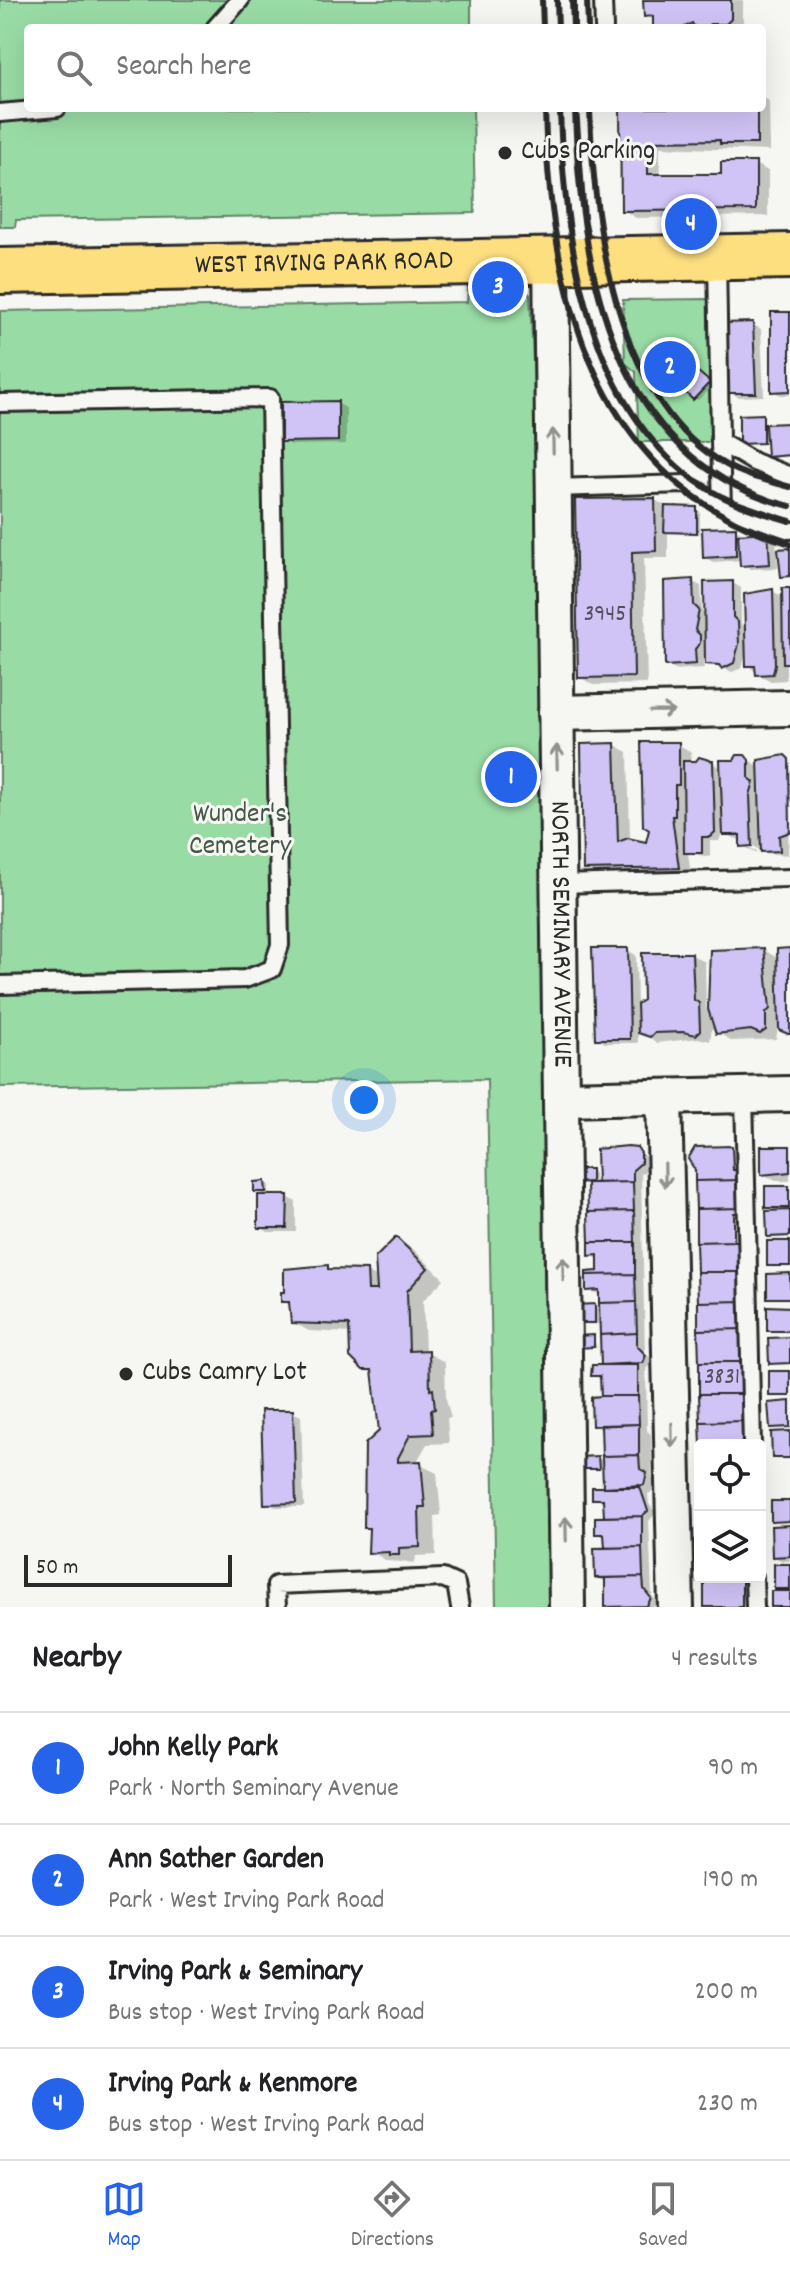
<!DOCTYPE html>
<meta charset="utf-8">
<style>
:root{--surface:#fff;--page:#f2f2f2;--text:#202124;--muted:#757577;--line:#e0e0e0;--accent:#2563eb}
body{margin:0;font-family:Dekko,sans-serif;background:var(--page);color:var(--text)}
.controls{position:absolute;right:24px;bottom:24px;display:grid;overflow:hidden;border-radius:8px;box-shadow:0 8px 32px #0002}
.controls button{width:72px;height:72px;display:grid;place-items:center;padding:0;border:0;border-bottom:2px solid var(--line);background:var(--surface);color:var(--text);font:40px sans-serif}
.scale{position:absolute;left:24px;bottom:20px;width:208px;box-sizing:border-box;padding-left:8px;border:4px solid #2b2b2b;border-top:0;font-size:22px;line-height:28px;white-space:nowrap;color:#2b2b2b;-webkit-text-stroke:6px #f6f6f2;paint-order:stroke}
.you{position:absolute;left:364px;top:1100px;width:28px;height:28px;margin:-20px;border:6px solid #fff;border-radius:50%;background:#1a73e8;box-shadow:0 0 0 12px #1a73e833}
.badge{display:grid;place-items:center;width:52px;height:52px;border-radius:50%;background:var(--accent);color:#fff;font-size:26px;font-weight:700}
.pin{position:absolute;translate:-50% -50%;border:4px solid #fff;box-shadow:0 2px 8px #0006}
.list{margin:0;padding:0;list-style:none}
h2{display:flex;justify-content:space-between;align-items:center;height:104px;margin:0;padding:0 32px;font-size:34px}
h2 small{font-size:26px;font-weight:400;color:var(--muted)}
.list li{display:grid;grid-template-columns:52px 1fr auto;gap:24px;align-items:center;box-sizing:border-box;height:112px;padding:0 32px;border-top:2px solid var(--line)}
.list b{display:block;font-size:30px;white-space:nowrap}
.list p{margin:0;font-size:26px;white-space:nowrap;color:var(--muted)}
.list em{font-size:26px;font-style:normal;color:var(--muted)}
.icon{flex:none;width:44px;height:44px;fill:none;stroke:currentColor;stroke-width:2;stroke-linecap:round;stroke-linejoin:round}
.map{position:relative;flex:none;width:790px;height:1607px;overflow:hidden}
.search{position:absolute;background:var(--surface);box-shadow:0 8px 32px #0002;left:24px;right:24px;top:24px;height:88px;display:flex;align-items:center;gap:20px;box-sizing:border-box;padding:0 28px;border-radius:8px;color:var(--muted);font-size:30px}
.sheet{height:552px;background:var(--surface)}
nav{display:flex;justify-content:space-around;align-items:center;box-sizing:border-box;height:112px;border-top:2px solid var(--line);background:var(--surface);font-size:22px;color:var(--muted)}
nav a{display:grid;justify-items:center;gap:4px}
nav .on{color:var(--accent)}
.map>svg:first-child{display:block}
</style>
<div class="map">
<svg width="790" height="1607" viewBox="0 0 790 1607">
<rect width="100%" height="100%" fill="#f6f6f2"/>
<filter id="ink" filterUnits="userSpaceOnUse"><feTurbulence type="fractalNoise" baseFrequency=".0125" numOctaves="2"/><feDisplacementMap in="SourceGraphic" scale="16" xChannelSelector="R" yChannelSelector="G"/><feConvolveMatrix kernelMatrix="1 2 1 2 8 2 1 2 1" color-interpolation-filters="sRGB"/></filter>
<g filter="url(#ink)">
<!-- green -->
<path fill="#99dba5" stroke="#628368" stroke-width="2" d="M0 0H471V28H28V108H473L475 213 16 220 15 227H0Z
M522 284 530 295 538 475 557 1607H496L487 1079 0 1087V311L467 302 468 285Z
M708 299 712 442H639L636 372 625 363 623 300Z"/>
<!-- shadow -->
<path fill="#0003" d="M645 0H743V26L655 28V21L646 15Z
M762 97 769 101 770 151 660 147V176H723L755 164 768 171V216L636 218 623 210 622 108H762Z
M790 314V395H781L773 391Z
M753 325 761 329 764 396 738 397 730 392Z
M701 376 713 386 698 400 694 398Z
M337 403 346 408V444L291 445 283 440Z
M762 416 766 426H790V456L772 458 769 456 768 444 741 443Z
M655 500 668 507 700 511V534L668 533V558H644L647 684 593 685 580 677 577 501Z
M735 529 744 534H768L776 539 778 568 750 569 742 560 713 562 705 557Z
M693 582 701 586 702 611 706 616 733 583 741 588V624L747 630 773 591 784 598 790 590V664L786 662V680L771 681 758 674 748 665 746 652 742 668 732 672 703 661 704 668 675 670 667 665Z
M678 744 691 752V763H712L723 769 722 762 744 757 760 767 790 762 788 855 763 853 747 841 745 845 759 853H755L742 845V841L722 833 719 841H710V857L688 853 691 875 598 876 585 869 615 745 628 752 630 840 640 843 651 840Z
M627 950 636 955 637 1007 692 955 705 962 706 1009 713 1013 764 950 779 959 790 950V1034L778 1027 776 1039 731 1041 712 1028 710 1041 698 1038 657 1043 638 1029V1043H605L597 1038Z
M636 1148 649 1160V1168L641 1174 645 1353 654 1361 646 1370 647 1431 651 1434 652 1478 659 1482V1489L648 1494 649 1504 656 1513 649 1521 652 1596 659 1604 656 1607H607V1583L597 1577 607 1550 606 1538 597 1533 606 1519 605 1503 594 1498 605 1489V1469L580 1468 598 1458 604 1462 603 1431 594 1425 603 1398 602 1380 593 1375 603 1367 602 1324H584V1337L576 1333V1307L594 1306 601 1310V1295L588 1290 600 1272V1260L591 1255 589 1183H578L590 1171 594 1173V1185H599Z
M732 1148 740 1153 759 1445H703Z
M790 1148V1181H776L763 1174Z
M265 1183 269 1185V1197H288L296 1202V1232H268L260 1227 266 1196 256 1191Z
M788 1188 790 1209H786L790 1212V1237L772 1238 768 1236 777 1212 768 1207Z
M397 1239 413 1249 444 1279 423 1301 425 1352 445 1362 446 1399 451 1418H447L449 1443 427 1444 416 1463 437 1473 441 1515 435 1516 436 1555 416 1556 415 1563 387 1561 370 1551 371 1530 366 1527 381 1432 375 1375 364 1369 352 1333 309 1331 292 1322 291 1306 283 1301 327 1267 335 1271 367 1272 378 1278Z
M593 1337 597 1348 577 1347Z
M292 1412 301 1416 304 1507H275L266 1502Z
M790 1527V1561H782L774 1556Z
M705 1577H758L750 1607H706Z"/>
<!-- building -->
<path fill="#d0c4f6" stroke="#2b2b2b" stroke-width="2" d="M643 0H731V19L726 24H710L705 28H695L692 23 683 28H653V16L644 17Z
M620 108H757V144H720V140L648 141V174H721V162H756V210L621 211Z
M771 312H790V391L771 392Z
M753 322 756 393H728L725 323Z
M697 371 710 382 693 400 681 388Z
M338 401V441L281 442V402Z
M763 414V443L739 444V415Z
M789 423 790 455 767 457 765 424Z
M655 498 656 551 632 552 634 677 578 678 575 499Z
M665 506 697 507V533L664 532Z
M736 527V556L703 558 702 528Z
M768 532 770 564 740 566 738 534Z
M790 548V576L781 577 778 549Z
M693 579 694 605 699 610 695 630 700 635V643L695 649 696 664 665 666 664 581Z
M733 581V617L738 622 739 644 734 663 722 669 719 665 705 664 704 582Z
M782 588H790V663H783Z
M773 589 775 664 773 674 756 675 755 666H746L744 594Z
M641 742H679V785H675V816H672L679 868 583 870 581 744 615 743 618 842 628 838 646 842 649 830 643 826Z
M737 755H745L749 760V778L754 782 750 795 752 846 740 847V835H723L720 760H734Z
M785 755 789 759 790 832 779 836 780 851 761 852 758 760Z
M699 757 713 761 715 832 710 837H702V853H684L683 761H696Z
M592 948H628L630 1039H595Z
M764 948 770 1009 766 1013V1030L760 1034 751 1030 716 1034 708 1009 710 950Z
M790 948V1034H788L779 1030 777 949Z
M642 953H692L694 1000 699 1003 700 1031 696 1035 683 1032 654 1033 650 1037 638 1033 637 1004 643 1000Z
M628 1146 637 1147 641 1153V1163L633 1170V1182L597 1183 596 1149Z
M732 1146 733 1170H740L741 1180 695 1181V1170L688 1159 695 1147Z
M761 1146H790V1172L761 1175Z
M572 1169H591V1182L572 1183Z
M741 1180V1208L696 1209 695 1181Z
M265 1181 266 1192H254V1182Z
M633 1182 634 1211 588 1212 587 1183Z
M765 1186H789V1208H765Z
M258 1195H288L287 1228H258Z
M741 1208V1213H734V1241L696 1242V1209Z
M790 1210V1236L767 1237 766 1211Z
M634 1211 635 1242H589L588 1212Z
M396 1237 428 1268 407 1291 409 1351 429 1350 430 1390 433 1389 435 1409 431 1410 433 1434 410 1435 398 1458V1462L421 1461 425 1507H419L420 1547 399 1548V1555H389V1552L368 1553 369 1528H364L365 1444 379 1431 372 1370H363L350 1357 349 1325 291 1323 289 1302H281V1292H284V1269L328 1265V1269L367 1270 368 1290H377L375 1258Z
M734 1241H742L743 1272H697L696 1242Z
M767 1241H790V1266H767Z
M589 1242H635V1274L586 1275V1272L598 1271V1255L589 1256Z
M697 1272H743V1301L698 1302Z
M790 1273V1298H767V1274Z
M635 1274 636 1302 599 1303V1290L586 1291V1275Z
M743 1301 744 1329 698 1330V1302Z
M636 1302 637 1333 600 1335 599 1303Z
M595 1304V1323H581V1334H574V1305Z
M767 1306 790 1307V1331H767Z
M744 1329 745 1362H699L698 1330Z
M637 1333V1346L646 1355 643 1363 601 1365 600 1335Z
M594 1335V1347L575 1348V1336Z
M790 1337V1363L769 1364 768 1338Z
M699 1362H745L746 1394H699Z
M592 1365H638V1396H601L600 1376H591Z
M769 1371H790V1396H769Z
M699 1394H746V1421L700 1422Z
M601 1396H638L639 1424 592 1426 591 1397Z
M790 1401V1427L770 1428 768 1403Z
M261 1410H293L296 1503 264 1504Z
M746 1421V1445H701L700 1422Z
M639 1424V1455L602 1456 601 1425Z
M790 1431V1458H772L771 1432Z
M639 1455 640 1469 647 1473 644 1485 603 1487 602 1456Z
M598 1456 599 1469H578V1457Z
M592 1487H640L648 1511 642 1516 604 1517 603 1499H592Z
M771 1501H790V1521L771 1522Z
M642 1516V1547L605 1548 604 1534H595V1517Z
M790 1525V1556L772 1557 771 1526Z
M642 1547 643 1577 595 1578 594 1548Z
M774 1564H790V1589H774Z
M643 1577 644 1589 651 1598 647 1606 605 1607V1578Z
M704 1577H742V1607H704Z
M771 1591H790V1607H771Z"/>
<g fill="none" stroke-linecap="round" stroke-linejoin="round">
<defs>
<path id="service" d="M566 0V28
M603 0 604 28
M215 28 240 0
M568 108 576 219 584 257
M0 113 57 108
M717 257 720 442 754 462 790 476
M0 403 270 398 280 945 272 969 245 979 0 985
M720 442 722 505
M553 488 686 484 732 510 790 530
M558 884 790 878
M744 1095 752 1445
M754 1577 755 1607
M277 1607 276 1585 443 1578 456 1584 460 1607"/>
<g id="minor">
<path id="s1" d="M551 260 567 1607"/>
<path d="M556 713 790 708"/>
<path d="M664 1097 676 1607"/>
<path d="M561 1099 790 1094"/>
</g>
<g id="primary">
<path id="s2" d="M0 271 790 256"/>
</g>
</defs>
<!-- service casing -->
<use href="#service" stroke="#2b2b2b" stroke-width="22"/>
<!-- minor casing -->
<use href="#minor" stroke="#2b2b2b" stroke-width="40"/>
<!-- primary casing -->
<use href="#primary" stroke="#2b2b2b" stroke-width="50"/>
<!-- service -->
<use href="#service" stroke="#f6f6f2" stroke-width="16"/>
<!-- minor -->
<use href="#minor" stroke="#f6f6f2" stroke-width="34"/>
<!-- primary -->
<use href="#primary" stroke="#fedf80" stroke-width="44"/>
<!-- rail -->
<path stroke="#2b2b2b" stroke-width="6" d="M542 0 543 28
M557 0 558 28
M572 0 573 28
M587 0 588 28
M545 108C549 292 593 483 790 544
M560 108C563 232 584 389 685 473 715 498 753 511 790 521
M575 108C579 266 612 462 790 506
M590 108C593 222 615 403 726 465 745 476 769 481 790 487"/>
</g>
<!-- one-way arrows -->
<defs><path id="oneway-shaft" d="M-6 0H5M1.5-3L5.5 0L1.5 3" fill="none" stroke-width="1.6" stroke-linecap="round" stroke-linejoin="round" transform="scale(2)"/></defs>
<g stroke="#90908e">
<use href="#oneway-shaft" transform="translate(553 441) rotate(-91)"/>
<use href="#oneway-shaft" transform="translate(662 711) rotate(-1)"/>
<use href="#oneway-shaft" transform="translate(557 757) rotate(-91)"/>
<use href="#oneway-shaft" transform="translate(665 1175) rotate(89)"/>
<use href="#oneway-shaft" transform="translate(563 1269) rotate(-91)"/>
<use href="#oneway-shaft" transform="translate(672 1435) rotate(89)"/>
<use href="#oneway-shaft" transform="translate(566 1529) rotate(-91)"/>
</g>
</g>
<!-- markers -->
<g fill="#2b2b2b" stroke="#f6f6f2" stroke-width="3">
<circle cx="505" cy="153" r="8"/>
<circle cx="126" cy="1374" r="8"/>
</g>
<g text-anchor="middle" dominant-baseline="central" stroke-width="6" stroke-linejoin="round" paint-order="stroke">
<!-- number labels -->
<g font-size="24" fill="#54515e">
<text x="605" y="615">3945</text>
<text x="722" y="1378">3831</text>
</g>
<!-- poi labels -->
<g font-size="28" fill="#2b2b2b" stroke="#f6f6f2" text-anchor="start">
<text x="521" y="153">Cubs Parking</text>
<text x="142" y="1374">Cubs Camry Lot</text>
</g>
<!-- street labels -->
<g font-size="28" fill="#2b2b2b" stroke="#f6f6f2">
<text stroke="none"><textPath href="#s2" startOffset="324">WEST IRVING PARK ROAD</textPath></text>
<text stroke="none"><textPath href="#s1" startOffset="674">NORTH SEMINARY AVENUE</textPath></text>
</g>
<!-- park labels -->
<g font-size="28" fill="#46574a" stroke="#f6f6f2">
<text x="240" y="816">Wunder's<tspan x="240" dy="32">Cemetery</tspan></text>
</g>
</g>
</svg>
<div class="controls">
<button><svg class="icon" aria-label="locate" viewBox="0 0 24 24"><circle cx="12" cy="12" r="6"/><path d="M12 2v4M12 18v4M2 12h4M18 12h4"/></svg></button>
<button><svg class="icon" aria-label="layers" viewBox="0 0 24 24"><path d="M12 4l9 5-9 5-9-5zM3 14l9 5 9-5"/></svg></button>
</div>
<div class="scale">50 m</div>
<div class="you"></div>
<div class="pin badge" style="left:511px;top:777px">1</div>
<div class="pin badge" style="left:670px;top:367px">2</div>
<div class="pin badge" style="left:498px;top:287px">3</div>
<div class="pin badge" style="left:691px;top:224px">4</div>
<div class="search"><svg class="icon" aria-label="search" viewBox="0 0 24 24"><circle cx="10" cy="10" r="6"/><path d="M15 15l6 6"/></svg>Search here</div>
</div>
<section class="sheet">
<h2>Nearby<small>4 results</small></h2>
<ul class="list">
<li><span class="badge">1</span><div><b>John Kelly Park</b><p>Park · North Seminary Avenue</p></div><em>90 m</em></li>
<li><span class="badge">2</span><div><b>Ann Sather Garden</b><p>Park · West Irving Park Road</p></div><em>190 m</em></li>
<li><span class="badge">3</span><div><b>Irving Park &amp; Seminary</b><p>Bus stop · West Irving Park Road</p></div><em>200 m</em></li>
<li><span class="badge">4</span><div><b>Irving Park &amp; Kenmore</b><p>Bus stop · West Irving Park Road</p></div><em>230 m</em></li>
</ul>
</section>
<nav>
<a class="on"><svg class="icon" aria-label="map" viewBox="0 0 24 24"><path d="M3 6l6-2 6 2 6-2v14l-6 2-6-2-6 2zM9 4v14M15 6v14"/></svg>Map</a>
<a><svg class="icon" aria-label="directions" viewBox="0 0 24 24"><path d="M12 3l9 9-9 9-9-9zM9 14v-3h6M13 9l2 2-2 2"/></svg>Directions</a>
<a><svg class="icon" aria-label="saved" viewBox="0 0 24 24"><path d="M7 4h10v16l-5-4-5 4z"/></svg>Saved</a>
</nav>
